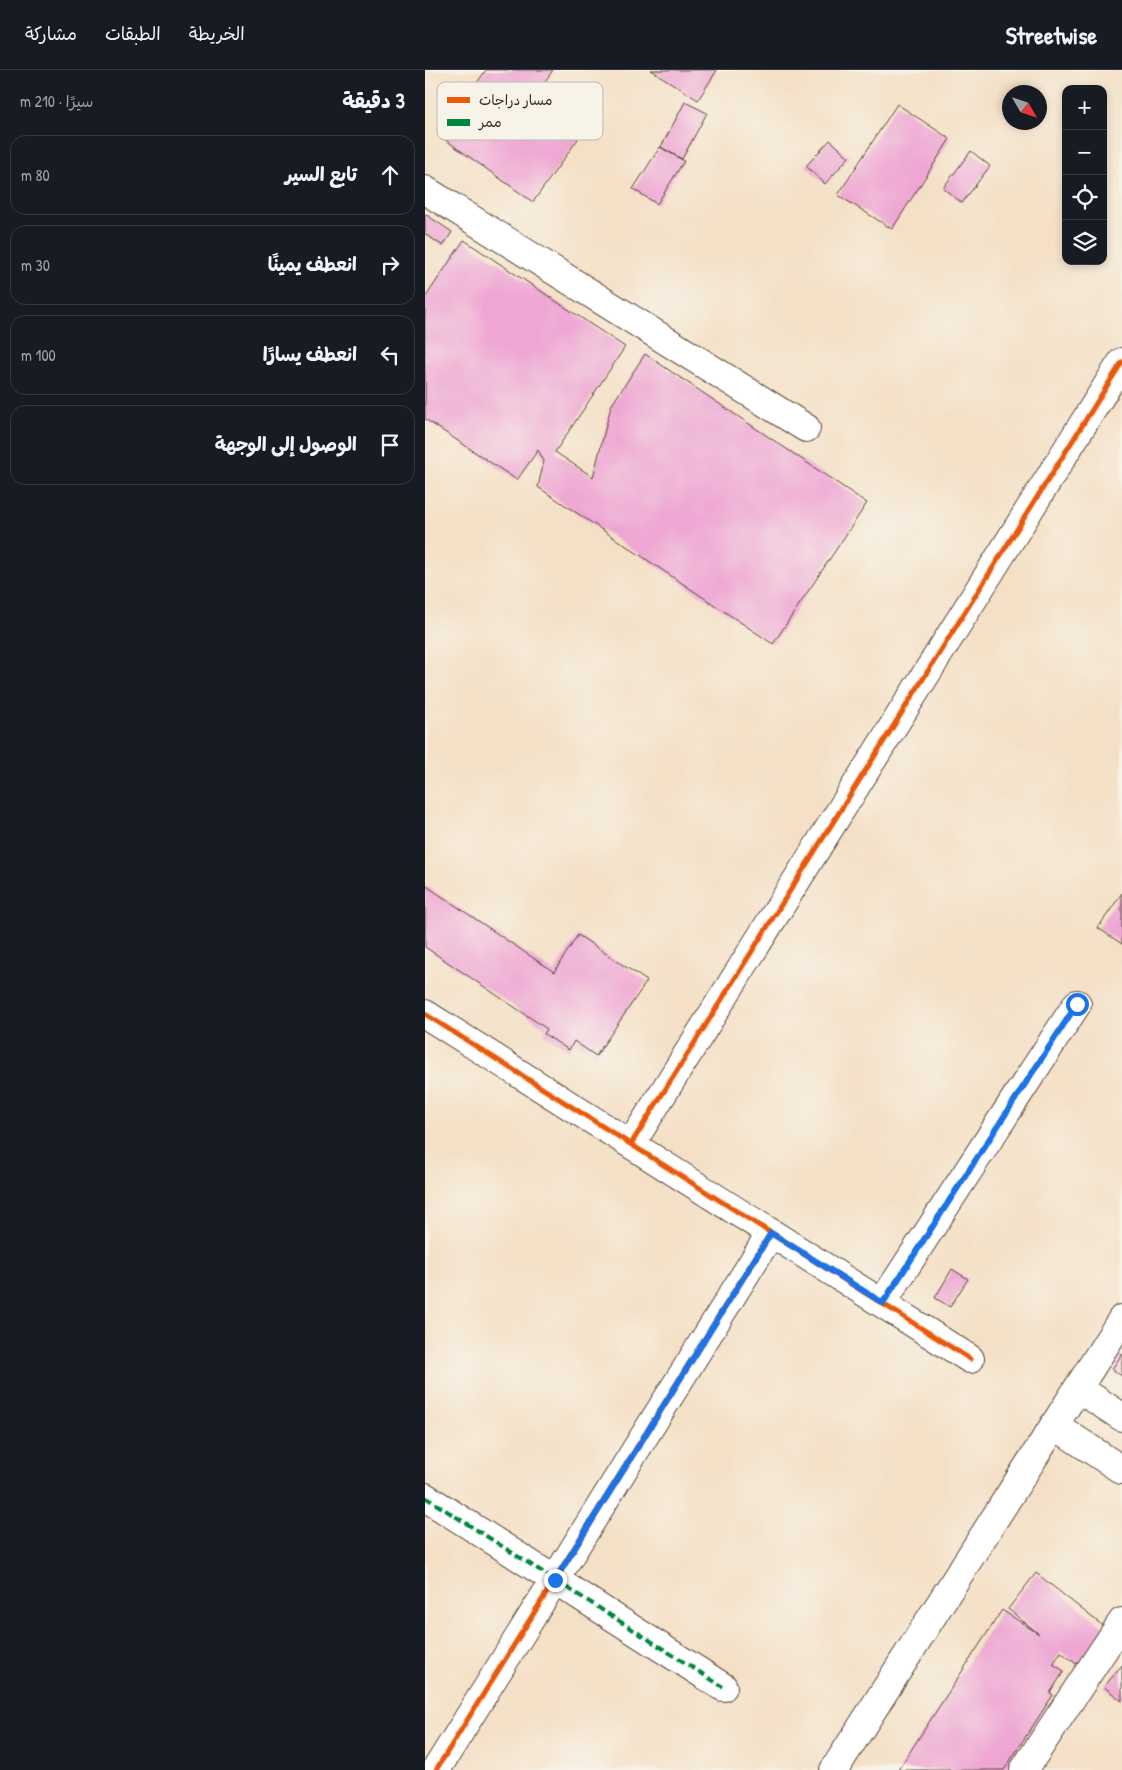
<!DOCTYPE html>
<html lang="ar">
<meta charset="utf-8">
<style>
:root{--surface:#171b24;--page:#242831;--text:#f1f3f6;--muted:#9ea1a6;--line:#363941}
body{margin:0;font-family:"Patrick Hand","Playpen Sans Arabic",sans-serif;background:var(--page);color:var(--text);direction:rtl}
.controls{position:absolute;right:15px;top:15px;display:grid;overflow:hidden;border-radius:10px;box-shadow:0 2px 8px #0003}
.controls button{width:45px;height:45px;display:grid;place-items:center;padding:0;border:0;border-bottom:1px solid var(--line);background:var(--surface);color:var(--text);font:25px sans-serif}
.compass{position:absolute;left:577px;top:15px;width:45px;height:45px;border-radius:50%;background:var(--surface);box-shadow:0 2px 8px #0003;rotate:129deg}
.stop{position:absolute;width:15px;height:15px;margin:-11px;border:4px solid #1a73e8;border-radius:50%;background:#fff}
.stop.end{background:#1a73e8;border-color:#fff;box-shadow:0 1px 5px #0008}
.list{margin:0;padding:0;list-style:none}
h2{display:flex;justify-content:space-between;align-items:center;height:65px;margin:0;padding:0 20px;font-size:21px}
h2 small{font-size:16px;font-weight:400;color:var(--muted)}
.list li{display:grid;grid-template-columns:32px 1fr auto;gap:15px;align-items:center;box-sizing:border-box;height:80px;margin:0 10px 10px;padding:0 10px;border:1px solid var(--line);border-radius:15px}
.list b{display:block;font-size:19px;white-space:nowrap}
.list em{font-size:16px;font-style:normal;color:var(--muted)}
.icon{flex:none;width:28px;height:28px;fill:none;stroke:currentColor;stroke-width:2;stroke-linecap:round;stroke-linejoin:round}
.map{position:relative;flex:none;width:697px;height:1700px;overflow:hidden;direction:ltr}
header{display:flex;align-items:center;gap:30px;box-sizing:border-box;height:70px;padding:0 25px;background:var(--surface);border-bottom:1px solid var(--line)}
header strong{font-size:24px}
nav{display:flex;gap:28px;margin-inline-start:auto;font-size:18px}
main{display:flex}
aside{flex:1;background:var(--surface)}
.map>svg:first-child{display:block}
</style>
<header>
<strong>Streetwise</strong>
<nav><a>الخريطة</a><a>الطبقات</a><a>مشاركة</a></nav>
</header>
<main>
<div class="map">
<svg width="697" height="1700" viewBox="0 0 697 1700">
<rect width="100%" height="100%" fill="#f7f3e8"/>
<filter id="ink" filterUnits="userSpaceOnUse"><feTurbulence type="fractalNoise" baseFrequency=".02" numOctaves="2"/><feDisplacementMap in="SourceGraphic" scale="10" xChannelSelector="R" yChannelSelector="G"/><feConvolveMatrix kernelMatrix="1 2 1 2 8 2 1 2 1" color-interpolation-filters="sRGB"/></filter>
<filter id="wash" filterUnits="userSpaceOnUse"><feTurbulence type="fractalNoise" baseFrequency=".0096" numOctaves="4" result="noise"/><feDisplacementMap in="SourceGraphic" scale="20" xChannelSelector="R" yChannelSelector="G"/><feGaussianBlur stdDeviation="1.12" result="paint"/><feColorMatrix in="noise" values="0 0 0 0 0 0 0 0 0 0 0 0 0 0 0 0 0 1.4 0 .05"/><feComposite in="paint" operator="in"/></filter>
<g filter="url(#wash)">
<rect width="100%" height="100%" fill="#f4e0c6"/>
<g id="blocks">
<!-- building -->
<path fill="#eea6d3" d="M61 0H128L104 34 153 69 108 132 15 66Z
M226 0H292L273 30Z
M260 32 282 43 257 89 236 77Z
M472 34 525 69 467 159 413 125Z
M405 70 424 87 400 114 381 96Z
M235 77 259 91 232 134 208 119Z
M546 81 565 96 537 133 518 118Z
M0 144 27 162 18 176 0 164Z
M39 170 200 277 130 382 168 407 186 336 220 284 442 433 348 574 113 417 119 391 113 380 92 410 0 349V228Z
M0 815 129 902 153 865 222 911 171 986 149 971 144 980 119 964 122 959 0 877Z
M697 823V874L673 858Z
M527 1199 543 1209 525 1237 510 1228Z
M697 1284V1306L687 1299Z
M611 1503 697 1571 668 1607 636 1582 628 1594 639 1601 625 1623 628 1625 579 1700H473L577 1540 614 1564 583 1539Z
M697 1595V1631L679 1617Z"/>
</g>
</g>
<g filter="url(#ink)">
<use href="#blocks" fill-opacity="0" stroke="#574537" stroke-width="1"/>
<g fill="none" stroke-linecap="round" stroke-linejoin="round">
<defs>
<path id="minor" d="M0 120 381 358
M0 944 545 1289
M206 1074 697 292
M457 1233 652 934
M653 1318 697 1347
M629 1355 697 1400
M0 1427 298 1617
M11 1700 346 1163
M409 1700 697 1249
M599 1700 697 1552"/>
</defs>
<!-- minor casing -->
<use href="#minor" stroke="#574537" stroke-width="30"/>
<!-- minor -->
<use href="#minor" stroke="#fff" stroke-width="28"/>
<!-- quiet -->
<path stroke="#00873e" stroke-width="4" stroke-dasharray="8 4" stroke-linecap="butt" d="M457 1233 652 934
M0 1427 298 1617"/>
<defs>
<path id="cycleway" d="M0 944 545 1289
M206 1074 697 292
M11 1700 346 1163"/>
</defs>
<!-- cycleway casing -->
<use href="#cycleway" stroke="#f7f3e8" stroke-width="8"/>
<!-- cycleway -->
<use href="#cycleway" stroke="#e8590c" stroke-width="5"/>
</g>
</g>
<g fill="none" stroke-linecap="round" stroke-linejoin="round" filter="url(#ink)">
<!-- route -->
<path stroke="#1a73e8" stroke-width="6" d="M130 1510 346 1163 458 1233 652 934"/>
</g>
<!-- legend -->
<rect x="12" y="12" width="166" height="58" rx="8" fill="#f7f3e8" stroke="#bfb7ab" stroke-width="1"/>
<rect x="22" y="27" width="23" height="6" fill="#e8590c"/>
<rect x="22" y="49" width="23" height="7" fill="#00873e"/>
<g font-size="14" fill="#3b2a1e">
<text x="54" y="35">مسار دراجات</text>
<text x="54" y="57">ممر</text>
</g>
</svg>
<div class="controls">
<button>+</button>
<button>−</button>
<button><svg class="icon" aria-label="locate" viewBox="0 0 24 24"><circle cx="12" cy="12" r="6"/><path d="M12 2v4M12 18v4M2 12h4M18 12h4"/></svg></button>
<button><svg class="icon" aria-label="layers" viewBox="0 0 24 24"><path d="M12 4l9 5-9 5-9-5zM3 14l9 5 9-5"/></svg></button>
</div>
<svg class="compass" viewBox="-18 -18 36 36"><path d="M0-13l5 13h-10z" fill="#e53935"/><path d="M0 13l5-13h-10z" fill="#9ea1a6"/></svg>
<div class="stop" style="left:652px;top:934px"></div>
<div class="stop end" style="left:130px;top:1510px"></div>
</div>
<aside>
<h2>3 دقيقة<small>سيرًا · 210 m</small></h2>
<ul class="list">
<li><svg class="icon" aria-label="ahead" viewBox="0 0 24 24"><path d="M12 20V5M6 11l6-6 6 6"/></svg><div><b>تابع السير</b></div><em>80 m</em></li>
<li><svg class="icon" aria-label="right" viewBox="0 0 24 24"><path d="M7 20v-9h11M14 6l5 5-5 5"/></svg><div><b>انعطف يمينًا</b></div><em>30 m</em></li>
<li><svg class="icon" aria-label="left" viewBox="0 0 24 24"><path d="M17 20v-9H6M10 6l-5 5 5 5"/></svg><div><b>انعطف يسارًا</b></div><em>100 m</em></li>
<li><svg class="icon" aria-label="arrive" viewBox="0 0 24 24"><path d="M6 21V4h12l-3 4 3 4H6"/></svg><div><b>الوصول إلى الوجهة</b></div></li>
</ul>
</aside>
</main>
